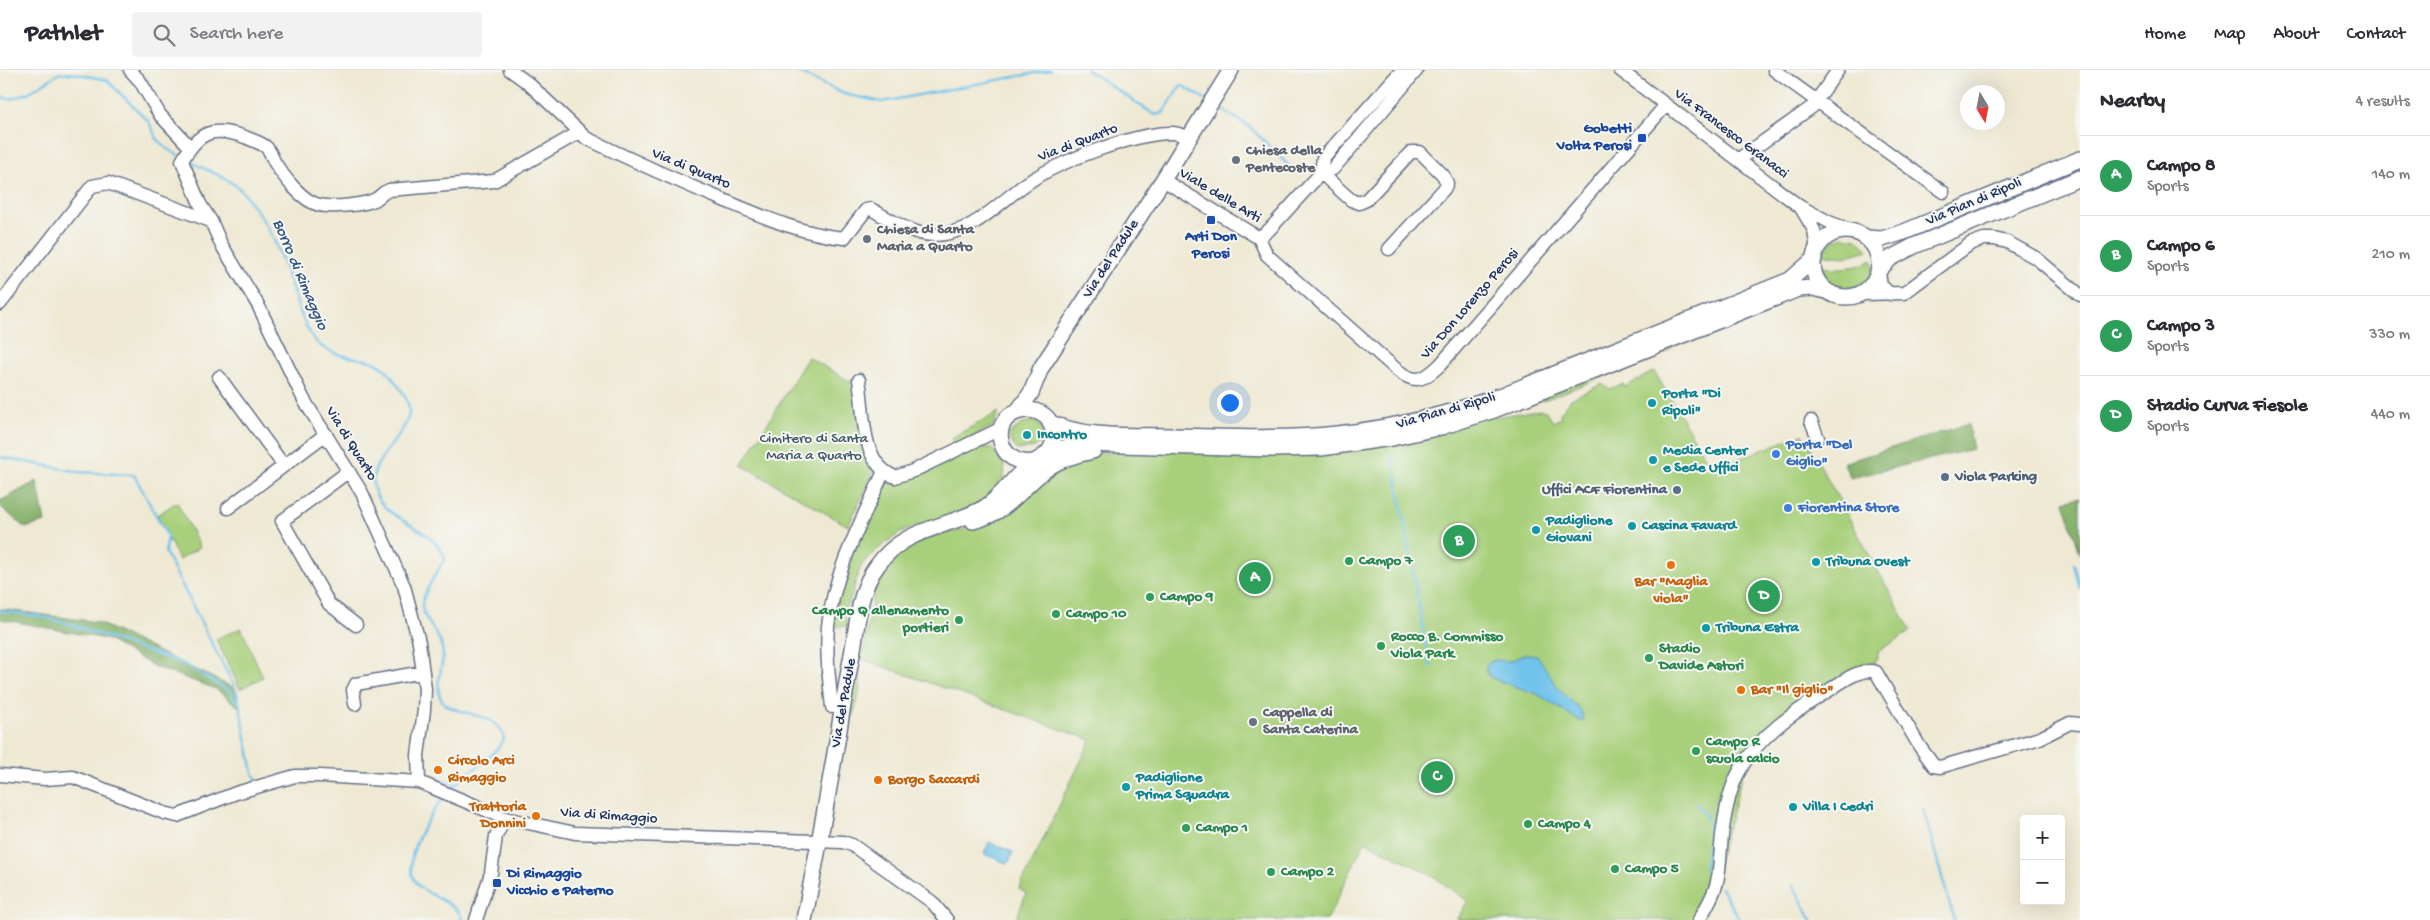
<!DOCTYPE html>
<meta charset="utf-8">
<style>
:root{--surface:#fff;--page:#f2f2f3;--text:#2b2b33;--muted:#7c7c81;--line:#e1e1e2;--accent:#db2777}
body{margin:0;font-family:"Gochi Hand",sans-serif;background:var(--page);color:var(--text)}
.controls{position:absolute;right:15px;bottom:15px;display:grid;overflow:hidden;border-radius:5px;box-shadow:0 5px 20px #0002}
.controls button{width:45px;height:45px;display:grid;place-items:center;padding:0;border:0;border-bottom:1px solid var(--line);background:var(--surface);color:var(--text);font:25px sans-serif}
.compass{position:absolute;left:1960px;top:15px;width:45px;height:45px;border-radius:50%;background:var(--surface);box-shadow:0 5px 20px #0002;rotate:170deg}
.you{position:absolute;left:1229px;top:332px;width:18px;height:18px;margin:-12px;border:4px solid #fff;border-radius:50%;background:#1a73e8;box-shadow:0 0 0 8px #1a73e833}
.badge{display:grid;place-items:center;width:32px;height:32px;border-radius:50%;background:var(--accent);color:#fff;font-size:16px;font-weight:700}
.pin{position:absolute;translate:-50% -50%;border:2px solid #fff;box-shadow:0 1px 5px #0006}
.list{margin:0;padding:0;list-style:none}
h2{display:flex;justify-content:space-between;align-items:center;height:65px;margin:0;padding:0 20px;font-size:21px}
h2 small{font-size:16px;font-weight:400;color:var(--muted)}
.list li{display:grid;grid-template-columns:32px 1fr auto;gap:15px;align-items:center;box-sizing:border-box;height:80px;padding:0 20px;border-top:1px solid var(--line)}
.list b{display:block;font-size:19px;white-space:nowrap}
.list p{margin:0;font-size:16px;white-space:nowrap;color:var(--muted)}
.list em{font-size:16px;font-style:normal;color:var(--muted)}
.icon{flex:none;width:28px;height:28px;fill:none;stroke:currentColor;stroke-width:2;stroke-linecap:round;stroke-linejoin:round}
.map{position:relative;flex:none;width:2080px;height:850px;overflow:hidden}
header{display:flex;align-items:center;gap:30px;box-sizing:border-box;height:70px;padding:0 25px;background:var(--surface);border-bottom:1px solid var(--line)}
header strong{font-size:24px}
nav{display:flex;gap:28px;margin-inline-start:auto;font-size:18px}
.search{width:350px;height:45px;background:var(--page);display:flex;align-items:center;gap:12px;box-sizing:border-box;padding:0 18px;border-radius:5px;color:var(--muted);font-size:19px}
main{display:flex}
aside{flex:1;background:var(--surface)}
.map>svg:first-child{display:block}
</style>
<header>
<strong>Pathlet</strong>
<div class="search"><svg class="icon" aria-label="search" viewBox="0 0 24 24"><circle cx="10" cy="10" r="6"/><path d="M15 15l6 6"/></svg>Search here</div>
<nav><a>Home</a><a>Map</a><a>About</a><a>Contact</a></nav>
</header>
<main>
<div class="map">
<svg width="2080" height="850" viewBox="0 0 2080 850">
<rect width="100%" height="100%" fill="#f6f6f2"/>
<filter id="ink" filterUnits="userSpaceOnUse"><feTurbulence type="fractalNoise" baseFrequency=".02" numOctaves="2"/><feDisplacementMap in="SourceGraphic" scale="10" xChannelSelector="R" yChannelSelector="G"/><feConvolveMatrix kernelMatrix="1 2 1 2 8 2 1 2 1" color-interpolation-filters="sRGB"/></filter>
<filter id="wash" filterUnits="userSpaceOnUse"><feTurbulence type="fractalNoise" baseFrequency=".0096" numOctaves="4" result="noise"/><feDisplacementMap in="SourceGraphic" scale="20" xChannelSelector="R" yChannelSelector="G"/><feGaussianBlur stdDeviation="1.12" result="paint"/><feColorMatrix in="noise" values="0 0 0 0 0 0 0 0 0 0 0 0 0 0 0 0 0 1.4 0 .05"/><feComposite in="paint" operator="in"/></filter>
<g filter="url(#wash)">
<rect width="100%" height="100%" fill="#efe9d3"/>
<!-- green -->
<path fill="#a8d07b" stroke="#62806c" d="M1844 167 1857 169 1868 180 1844 187 1821 184 1832 171Z
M1872 190C1879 233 1812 227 1820 195 1838 200 1855 199 1872 190Z
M1680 271 1668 281 1544 330 1519 334Z
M808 287 858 316 877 396 848 456 742 395Z
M1654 301 1712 399 1803 364 1911 561 1879 581 1874 595 1769 661 1759 663 1753 668 1713 809 1695 850H1456L1468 831 1428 803 1365 771 1327 850H1016L1026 823 1019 819 1091 670 862 589 874 521 883 502 899 483 918 470 975 457 1063 396 1094 384 1494 347 1540 340 1546 341 1553 352 1561 348 1560 343 1572 328 1602 314 1609 319 1623 314 1625 317Z
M999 342 993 356 954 376 951 368Z
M1030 351C1041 351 1043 359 1045 368L1035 377 1017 380 1010 370 1009 364 1020 355Z
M979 377 991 378 1004 394C1011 440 925 447 897 465 888 471 867 487 862 495 855 507 854 523 848 535L844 537V545L848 556 832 557 842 505 883 407H912Z
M177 432 200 477 179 490 157 445Z
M241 558 263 607 240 619 216 569Z
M854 601H858C866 613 852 653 843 665Z"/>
<!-- forest -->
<path fill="#86b26b" stroke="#507064" d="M1968 354 1973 379 1851 408 1843 393Z
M37 411 45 452 25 458 0 436V431Z
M2080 427V484L2064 431Z
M0 539 97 552 234 618 240 638 216 619 155 597 106 569 0 549Z"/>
<!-- water -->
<path fill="#6fc3eb" stroke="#4579a4" d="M1526 584 1537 585 1558 618 1581 641 1584 650 1580 651 1537 624 1491 608 1486 600 1487 594 1495 590 1510 591Z
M989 772 1013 782 1008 794 984 784Z"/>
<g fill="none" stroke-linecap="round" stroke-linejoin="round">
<!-- stream -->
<path stroke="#6fc3eb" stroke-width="2.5" d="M793 0 844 24 882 32 1051 0
M1087 0 1155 45 1163 43 1181 15 1207 30
M0 27 11 29 28 23 60 3 79 4 107 10 149 52 157 69 167 79 178 85
M1216 36 1250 57 1293 100
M189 91C206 100 224 106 239 118 244 123 249 130 253 136 275 164 280 185 292 218 298 237 304 257 317 273 320 276 325 278 330 281 360 295 376 280 397 314 401 320 406 327 408 334 418 362 362 388 375 422 385 452 433 455 445 488 439 500 421 525 422 537 424 553 443 564 443 586 442 600 432 622 445 634 461 647 499 641 504 669 492 690 466 702 450 720
M0 387 79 402 134 405 168 467 165 482 237 622 253 703 259 713
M1393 387 1395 398
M1396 404 1426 577
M2074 494 2080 518
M0 541 44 547 72 555 184 594 229 621 236 631
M1427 584 1431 597
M427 710H448L455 715
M445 726C430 744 398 791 417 814 427 826 461 834 462 850
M1697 735C1717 751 1706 778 1705 799L1709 805
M1923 739 1954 850
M1793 815 1812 850
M1721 818 1740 850"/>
</g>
</g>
<g filter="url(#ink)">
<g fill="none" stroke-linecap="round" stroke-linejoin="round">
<defs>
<path id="minor" d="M130 0 140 11 160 45 190 77
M510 0 528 13 580 62
M1620 0 1799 136 1831 153 1856 162
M1774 0 1943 122
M1739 89 1812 37 1838 0
M1321 103 1351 130 1359 133 1366 130 1411 82H1420L1443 105 1447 113 1444 119 1389 179
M1321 103 1323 88 1402 0
M1163 110 1259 168
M1801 138 1814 160 1817 180
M1259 168 1267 185 1397 300C1416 315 1424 310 1440 295L1666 35
M1259 168 1269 160 1321 103 1333 99 1417 0
M1879 203 1881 215 1890 224
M1863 224 1904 223 1970 174 1984 169H1994L2007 172 2036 188 2080 225
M0 234 92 116 108 113 211 151
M219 307 284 396
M859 310C865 341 859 393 895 407L913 401 1002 358
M1811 351 1818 368
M349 401 282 451 329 534 356 555
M228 438 326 364
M355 634 353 620 356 614 423 602
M832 637C829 610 826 583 828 556 834 501 862 451 884 401
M0 705 45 709 73 707 164 743 177 746 236 723 295 706H320L419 712 505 748 575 763 843 772 852 775 932 832 947 850
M419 712 418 685 424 640 425 619 419 572 404 516 362 423 304 330 258 235 221 174 211 151 200 134 182 91C199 61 213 56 245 67 251 70 260 72 266 77 270 80 272 88 275 93 284 107 302 131 319 135 331 138 366 135 376 129 381 126 383 122 389 120L494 111 580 62 586 68C633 91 680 112 728 132 766 148 803 164 844 168L866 140 871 139C891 150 912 165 934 165 977 164 1001 128 1035 108 1064 90 1136 63 1171 63 1177 63 1183 65 1189 68
M476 850 491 803 496 766 505 748
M1699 850C1706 838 1714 825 1717 812 1721 795 1720 776 1723 758 1726 739 1730 717 1740 700 1759 665 1795 642 1828 621 1840 613 1860 597 1876 602L1920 677 1934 696 1940 697 2040 668 2070 653 2080 654"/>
<path id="major" d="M1813 194a33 33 0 1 1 66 0a33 33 0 1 1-66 0Z
M1866 168 1882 169 1904 162 2080 89
M1879 200 1891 188 1914 176 2080 108
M1017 342 1031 323 1041 298 1163 110 1231 0
M1050 353C1090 369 1131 365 1174 366 1228 367 1283 370 1337 364 1393 358 1447 345 1500 326L1790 210 1814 189
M1049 381 1082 374 1273 379 1321 378 1392 368 1441 357 1494 340 1798 219 1813 218 1826 221
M973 451C1012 441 1020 417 1049 397 1063 388 1078 384 1093 381
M804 850C817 787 828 724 839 660 843 633 848 606 853 579 858 550 859 520 877 496 904 457 946 459 984 438 1004 426 1015 403 1034 392 1041 388 1047 386 1051 378 1055 370 1054 360 1050 352 1044 342 1031 338 1020 341 987 349 998 398 1034 392"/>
</defs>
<!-- minor casing -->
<use href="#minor" stroke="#657087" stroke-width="15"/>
<!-- major casing -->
<use href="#major" stroke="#657087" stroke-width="18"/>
<!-- minor -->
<use href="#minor" stroke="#fff" stroke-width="12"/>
<!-- major -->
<use href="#major" stroke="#fff" stroke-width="15"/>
</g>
</g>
<!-- markers -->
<g fill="#1a4fb4" stroke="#f6f6f2" stroke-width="2">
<rect x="1637" y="63" width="10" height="10" rx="2.5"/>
<rect x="1206" y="145" width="10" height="10" rx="2.5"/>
<rect x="492" y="808" width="10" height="10" rx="2.5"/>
</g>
<g fill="#6b7280" stroke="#f6f6f2" stroke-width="2">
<circle cx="1236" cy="90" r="5"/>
<circle cx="867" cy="169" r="5"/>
<circle cx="1253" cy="652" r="5"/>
</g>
<g fill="#0f9aa8" stroke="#f6f6f2" stroke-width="2">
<circle cx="1652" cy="333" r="5"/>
<circle cx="1027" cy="365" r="5"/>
<circle cx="1653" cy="390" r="5"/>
<circle cx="1632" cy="456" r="5"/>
<circle cx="1536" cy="460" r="5"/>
<circle cx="1816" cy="492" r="5"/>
<circle cx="1706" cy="558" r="5"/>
<circle cx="1126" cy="717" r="5"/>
<circle cx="1793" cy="737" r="5"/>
</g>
<g fill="#3f7fe0" stroke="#f6f6f2" stroke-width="2">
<circle cx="1776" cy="384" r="5"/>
<circle cx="1788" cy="438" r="5"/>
</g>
<g fill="#5c6f8a" stroke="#f6f6f2" stroke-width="2">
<circle cx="1945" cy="407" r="5"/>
<circle cx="1677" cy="420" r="5"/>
</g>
<g fill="#2e9e5b" stroke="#f6f6f2" stroke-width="2">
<circle cx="1349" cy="491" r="5"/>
<circle cx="1150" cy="527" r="5"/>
<circle cx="1056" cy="544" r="5"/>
<circle cx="959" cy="550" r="5"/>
<circle cx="1381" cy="576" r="5"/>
<circle cx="1649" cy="588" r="5"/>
<circle cx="1696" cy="681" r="5"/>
<circle cx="1528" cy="754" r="5"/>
<circle cx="1186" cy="758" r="5"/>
<circle cx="1615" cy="799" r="5"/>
<circle cx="1271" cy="802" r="5"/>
</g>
<g fill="#e8710a" stroke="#f6f6f2" stroke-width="2">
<circle cx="1671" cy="495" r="5"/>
<circle cx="1741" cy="620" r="5"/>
<circle cx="438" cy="700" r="5"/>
<circle cx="878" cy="710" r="5"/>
<circle cx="536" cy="746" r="5"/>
</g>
<g text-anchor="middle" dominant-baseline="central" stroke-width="4" stroke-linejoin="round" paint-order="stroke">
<!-- transit labels -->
<g font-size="15" font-weight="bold" fill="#164399" stroke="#f6f6f2" text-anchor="end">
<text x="1632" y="59">Gobetti<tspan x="1632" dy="17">Volta Perosi</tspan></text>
<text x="1211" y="167" text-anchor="middle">Arti Don<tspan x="1211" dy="17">Perosi</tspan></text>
<text x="507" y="804" text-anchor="start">Di Rimaggio<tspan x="507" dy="17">Vicchio e Paterno</tspan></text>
</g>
<!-- street labels -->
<g font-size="15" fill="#1b2f5e" stroke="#f6f6f2">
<text transform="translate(1731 64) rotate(37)">Via Francesco Granacci</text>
<text transform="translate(1078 73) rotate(-21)">Via di Quarto</text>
<text transform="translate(691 99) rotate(23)">Via di Quarto</text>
<text transform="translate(1220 126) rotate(31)">Viale delle Arti</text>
<text transform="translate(1974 132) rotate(-23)">Via Pian di Ripoli</text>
<text transform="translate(1111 189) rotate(-57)">Via del Padule</text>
<text transform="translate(1470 234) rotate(-49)">Via Don Lorenzo Perosi</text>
<text transform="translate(1446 341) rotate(-16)">Via Pian di Ripoli</text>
<text transform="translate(351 374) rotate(58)">Via di Quarto</text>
<text transform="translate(844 633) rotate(-80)">Via del Padule</text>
<text transform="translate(609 746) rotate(4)">Via di Rimaggio</text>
</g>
<!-- worship labels -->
<g font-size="15" font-weight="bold" fill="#5b616d" stroke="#f6f6f2" text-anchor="start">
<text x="1246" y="81">Chiesa della<tspan x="1246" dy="17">Pentecoste</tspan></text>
<text x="877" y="160">Chiesa di Santa<tspan x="877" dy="17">Maria a Quarto</tspan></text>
<text x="1263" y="643">Cappella di<tspan x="1263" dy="17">Santa Caterina</tspan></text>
</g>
<!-- culture labels -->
<g font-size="15" font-weight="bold" fill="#0d838f" stroke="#f6f6f2" text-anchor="start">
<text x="1662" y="324">Porta "Di<tspan x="1662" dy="17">Ripoli"</tspan></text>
<text x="1037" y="365">Incontro</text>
<text x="1663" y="381">Media Center<tspan x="1663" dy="17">e Sede Uffici</tspan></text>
<text x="1546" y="451">Padiglione<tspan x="1546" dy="17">Giovani</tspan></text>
<text x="1642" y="456">Cascina Favard</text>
<text x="1826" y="492">Tribuna Ovest</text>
<text x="1716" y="558">Tribuna Estra</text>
<text x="1136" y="708">Padiglione<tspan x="1136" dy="17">Prima Squadra</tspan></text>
<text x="1803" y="737">Villa I Cedri</text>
</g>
<!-- park labels -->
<g font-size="15" fill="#3e5765" stroke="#f6f6f2">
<text x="814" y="369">Cimitero di Santa<tspan x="814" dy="17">Maria a Quarto</tspan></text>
</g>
<!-- shop labels -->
<g font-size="15" font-weight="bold" fill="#366cbe" stroke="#f6f6f2" text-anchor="start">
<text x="1786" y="375">Porta "Del<tspan x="1786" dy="17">Giglio"</tspan></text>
<text x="1798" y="438">Fiorentina Store</text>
</g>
<!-- service labels -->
<g font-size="15" font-weight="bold" fill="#4e5e75" stroke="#f6f6f2" text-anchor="start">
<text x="1955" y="407">Viola Parking</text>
<text x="1667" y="420" text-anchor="end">Uffici ACF Fiorentina</text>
</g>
<!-- leisure labels -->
<g font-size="15" font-weight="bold" fill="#27864d" stroke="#f6f6f2" text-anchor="start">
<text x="1359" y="491">Campo 7</text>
<text x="1160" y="527">Campo 9</text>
<text x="949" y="541" text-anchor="end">Campo Q allenamento<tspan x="949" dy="17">portieri</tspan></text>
<text x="1066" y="544">Campo 10</text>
<text x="1391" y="567">Rocco B. Commisso<tspan x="1391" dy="17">Viola Park</tspan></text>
<text x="1659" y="579">Stadio<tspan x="1659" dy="17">Davide Astori</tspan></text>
<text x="1706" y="672">Campo R<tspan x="1706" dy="17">scuola calcio</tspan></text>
<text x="1538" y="754">Campo 4</text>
<text x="1196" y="758">Campo 1</text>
<text x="1625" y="799">Campo 5</text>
<text x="1281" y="802">Campo 2</text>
</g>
<!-- food labels -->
<g font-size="15" font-weight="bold" fill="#c56008" stroke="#f6f6f2" text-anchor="start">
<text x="1671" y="512" text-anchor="middle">Bar "Maglia<tspan x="1671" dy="17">viola"</tspan></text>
<text x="1751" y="620">Bar "Il giglio"</text>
<text x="448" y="691">Circolo Arci<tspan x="448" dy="17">Rimaggio</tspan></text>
<text x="888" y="710">Borgo Saccardi</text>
<text x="526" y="737" text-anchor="end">Trattoria<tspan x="526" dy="17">Donnini</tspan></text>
</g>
<!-- water labels -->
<g font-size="16" font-style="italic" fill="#305481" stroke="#f6f6f2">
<text transform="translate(299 205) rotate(67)">Borro di Rimaggio</text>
</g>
</g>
</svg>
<div class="controls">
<button>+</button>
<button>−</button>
</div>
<svg class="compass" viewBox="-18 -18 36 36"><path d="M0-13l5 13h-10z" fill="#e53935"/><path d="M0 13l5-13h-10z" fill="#7c7c81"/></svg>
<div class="you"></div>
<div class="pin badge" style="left:1255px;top:508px;background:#2e9e5b">A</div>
<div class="pin badge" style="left:1459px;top:471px;background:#2e9e5b">B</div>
<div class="pin badge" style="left:1437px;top:707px;background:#2e9e5b">C</div>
<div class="pin badge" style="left:1764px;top:526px;background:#2e9e5b">D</div>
</div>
<aside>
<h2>Nearby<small>4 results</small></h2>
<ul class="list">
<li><span class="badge" style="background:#2e9e5b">A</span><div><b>Campo 8</b><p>Sports</p></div><em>140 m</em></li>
<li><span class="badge" style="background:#2e9e5b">B</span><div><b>Campo 6</b><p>Sports</p></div><em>210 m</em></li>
<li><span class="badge" style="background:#2e9e5b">C</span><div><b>Campo 3</b><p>Sports</p></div><em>330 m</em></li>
<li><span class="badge" style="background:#2e9e5b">D</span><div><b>Stadio Curva Fiesole</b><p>Sports</p></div><em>440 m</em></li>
</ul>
</aside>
</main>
